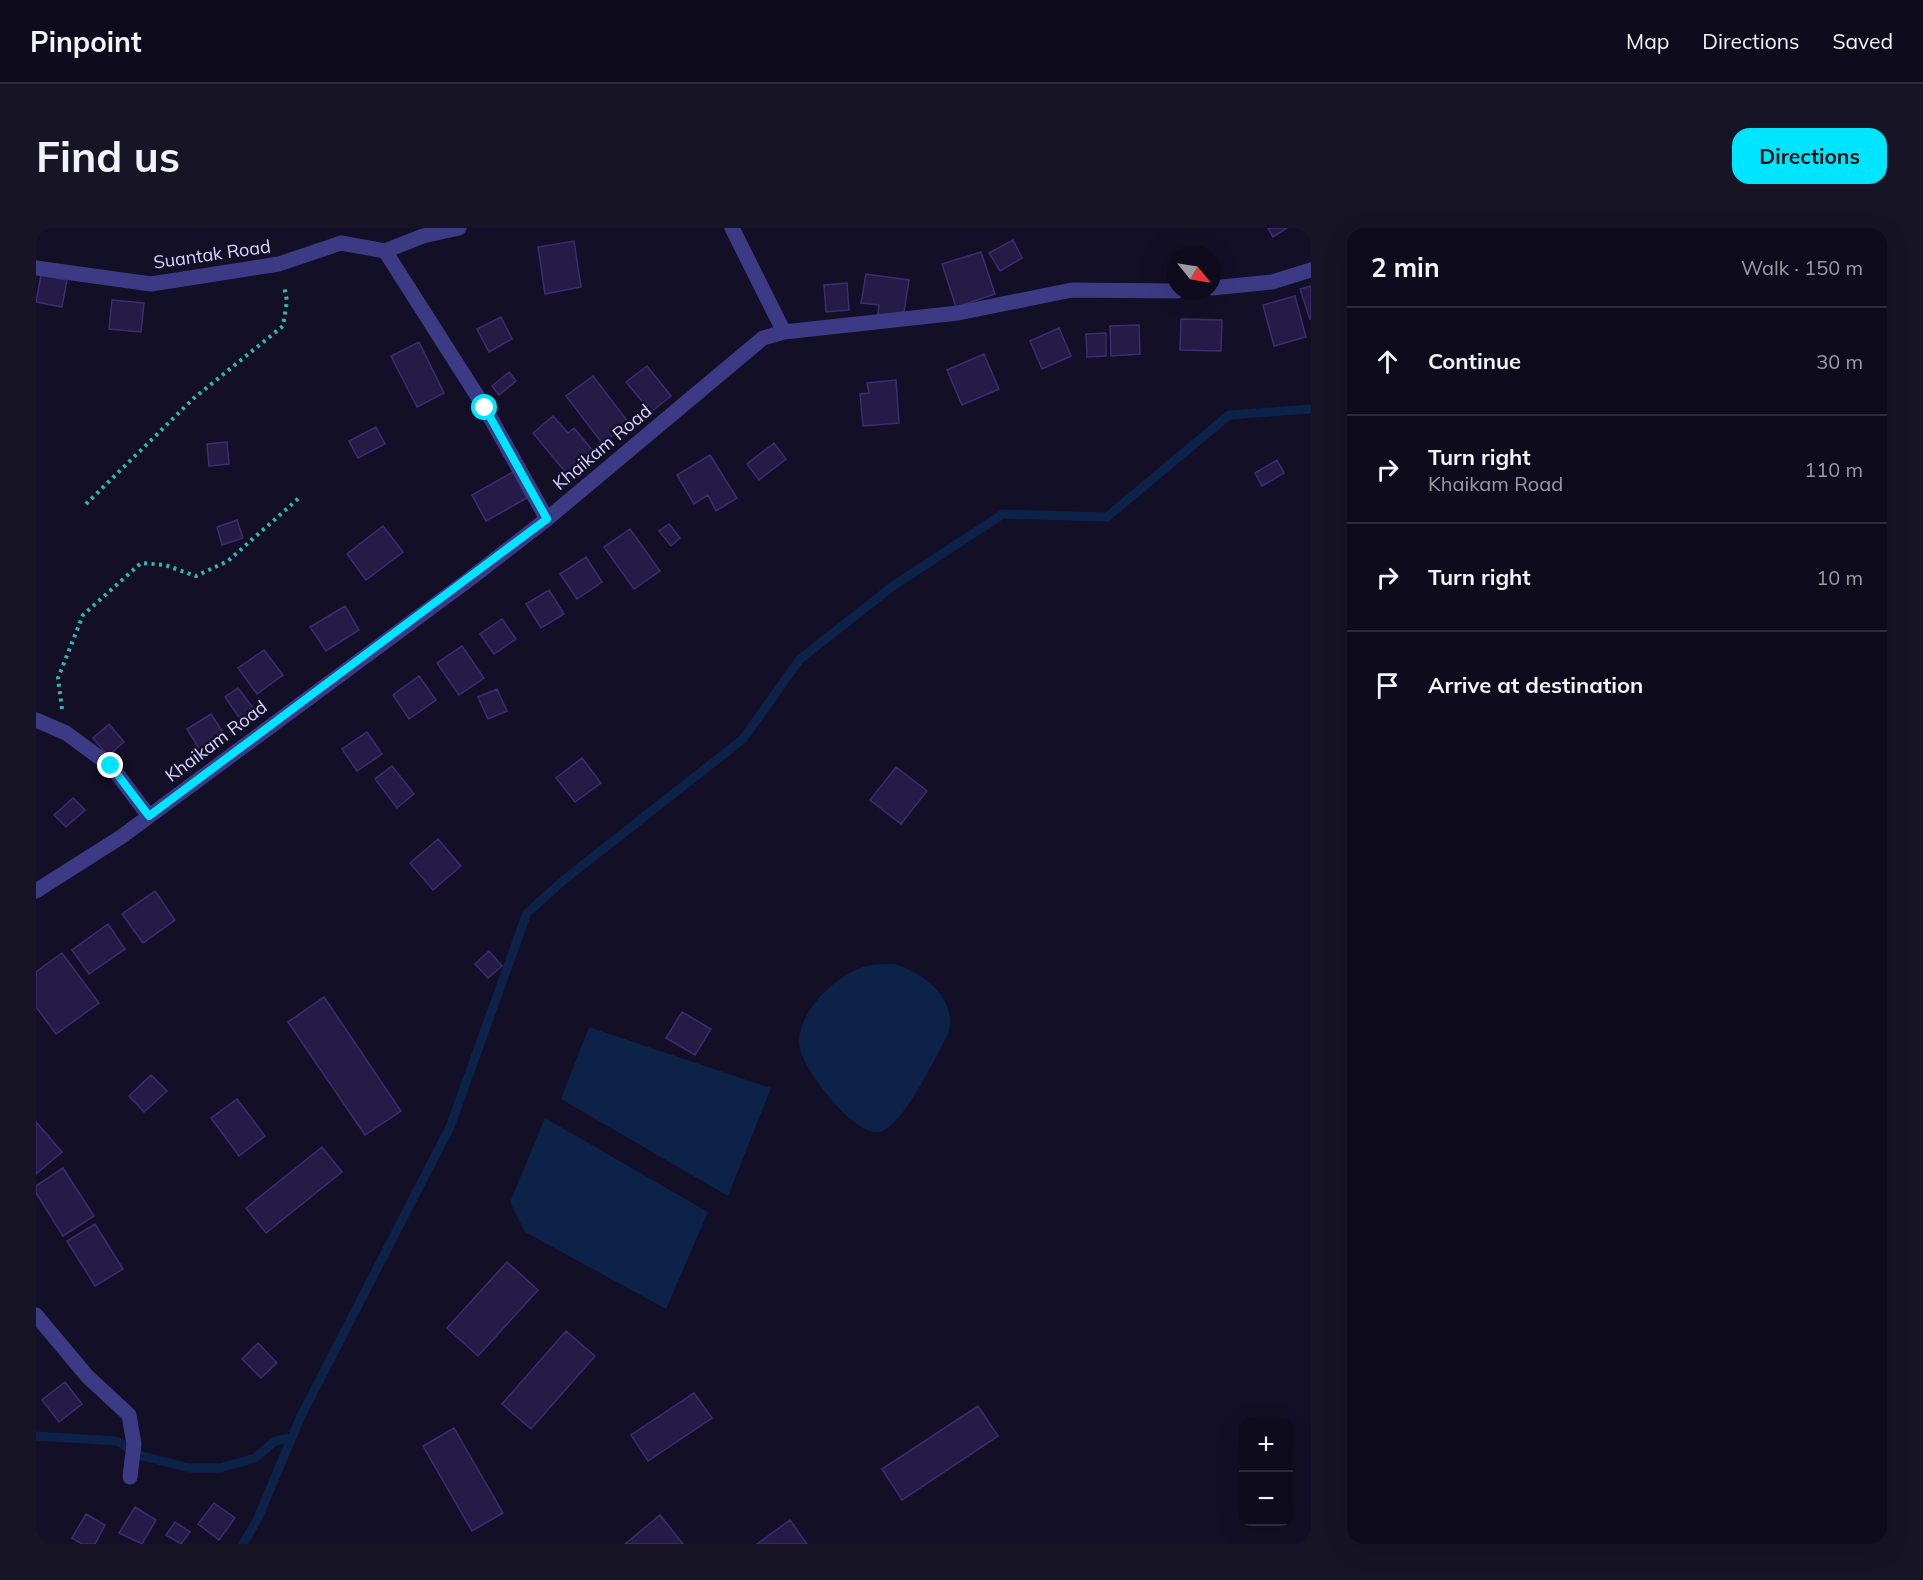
<!DOCTYPE html>
<meta charset="utf-8">
<style>
:root{--surface:#0e0b1c;--page:#171425;--text:#f1f3f6;--muted:#9b9ba3;--line:#2e2b3b;--accent:#00e5ff}
body{margin:0;font-family:Mulish,sans-serif;background:var(--page);color:var(--text)}
.controls{position:absolute;right:18px;bottom:18px;display:grid;overflow:hidden;border-radius:12px;box-shadow:0 6px 24px #0002}
.controls button{width:54px;height:54px;display:grid;place-items:center;padding:0;border:0;border-bottom:2px solid var(--line);background:var(--surface);color:var(--text);font:30px sans-serif}
.compass{position:absolute;left:1131px;top:18px;width:54px;height:54px;border-radius:50%;background:var(--surface);box-shadow:0 6px 24px #0002;rotate:120deg}
.stop{position:absolute;width:18px;height:18px;margin:-14px;border:4px solid #00e5ff;border-radius:50%;background:#fff}
.stop.end{background:#00e5ff;border-color:#fff;box-shadow:0 2px 6px #0008}
.list{margin:0;padding:0;list-style:none}
h2{display:flex;justify-content:space-between;align-items:center;height:78px;margin:0;padding:0 24px;font-size:26px}
h2 small{font-size:20px;font-weight:400;color:var(--muted)}
.list li{display:grid;grid-template-columns:39px 1fr auto;gap:18px;align-items:center;box-sizing:border-box;height:108px;padding:0 24px;border-top:2px solid var(--line)}
.list b{display:block;font-size:22px;white-space:nowrap}
.list p{margin:0;font-size:20px;white-space:nowrap;color:var(--muted)}
.list em{font-size:20px;font-style:normal;color:var(--muted)}
.icon{flex:none;width:33px;height:33px;fill:none;stroke:currentColor;stroke-width:2;stroke-linecap:round;stroke-linejoin:round}
.map{position:relative;flex:none;width:1275px;height:1316px;overflow:hidden;border-radius:18px}
header{display:flex;align-items:center;gap:36px;box-sizing:border-box;height:84px;padding:0 30px;background:var(--surface);border-bottom:2px solid var(--line)}
header strong{font-size:28px}
nav{display:flex;gap:33px;margin-inline-start:auto;font-size:21px}
.intro{display:flex;align-items:center;justify-content:space-between;box-sizing:border-box;height:144px;padding:0 36px}
h1{margin:0;font-size:42px}
.button{padding:15px 27px;border-radius:18px;background:var(--accent);color:#111;font-size:21px;font-weight:700}
main{display:flex;gap:36px;padding:0 36px}
aside{flex:1;background:var(--surface);border-radius:18px;box-shadow:0 6px 24px #0002}
.map>svg:first-child{display:block}
</style>
<header>
<strong>Pinpoint</strong>
<nav><a>Map</a><a>Directions</a><a>Saved</a></nav>
</header>
<div class="intro"><h1>Find us</h1><a class="button">Directions</a></div>
<main>
<div class="map">
<svg width="1275" height="1316" viewBox="0 0 1275 1316">
<rect width="100%" height="100%" fill="#130f26"/>
<!-- water -->
<path fill="#0c2248" d="M859 736C889 746 920 769 913 804 901 826 867 900 843 904 818 908 769 843 764 821 756 788 802 744 831 738 840 736 850 736 859 736Z
M553 799 735 860 692 968 525 871Z
M509 890 672 984 630 1081 489 1004 474 974Z"/>
<g fill="none" stroke-linecap="round" stroke-linejoin="round">
<!-- stream -->
<path stroke="#0c2248" stroke-width="9" d="M0 1208 81 1213 106 1228 153 1240H184L219 1230 239 1213 255 1210
M207 1316 221 1292 265 1188 414 899 491 685 529 651 707 511 764 431 857 358 967 286 1071 289 1193 187 1275 181"/>
</g>
<!-- building -->
<path fill="#241b47" stroke="#3b2d73" stroke-width="1.5" d="M1232 0H1251L1237 9Z
M977 12 986 30 964 43 953 25Z
M538 13 545 59 509 66 502 19Z
M945 24 959 66 920 79 906 36Z
M830 46 873 52 867 90 842 86 843 77 825 75Z
M5 47 31 52 26 79 0 74Z
M811 55 813 82 790 84 788 57Z
M1275 58V91H1274L1264 61Z
M1259 68 1270 109 1238 118 1227 77Z
M76 72 108 75 105 104 73 101Z
M465 89 476 111 453 124 441 101Z
M1145 91 1186 92 1185 123 1144 122Z
M1103 97 1104 126 1075 128 1074 98Z
M1023 100 1035 128 1006 141 994 113Z
M1070 105V128L1051 129 1050 106Z
M383 114 408 165 381 179 355 128Z
M948 126 963 161 926 177 911 142Z
M611 138 635 168 615 184 590 154Z
M473 144 480 153 463 167 456 158Z
M557 148 593 195 566 215 530 168Z
M860 152 863 195 827 198 824 166 833 165 831 155Z
M517 188 532 205 538 200 557 223 531 246 497 205Z
M340 199 349 216 322 230 313 213Z
M191 214 193 236 173 238 171 216Z
M738 215 750 231 723 252 711 236Z
M674 227 701 270 680 283 672 267 658 276 641 247Z
M1241 232 1248 245 1226 258 1219 245Z
M477 244 491 270 450 293 436 267Z
M201 292 207 310 186 317 181 299Z
M633 296 644 310 635 318 623 303Z
M347 298 367 324 330 352 311 326Z
M594 301 624 343 598 361 568 319Z
M550 329 566 354 541 371 524 346Z
M513 362 528 386 505 400 490 376Z
M309 378 323 402 290 423 274 399Z
M466 391 480 411 458 426 444 406Z
M426 418 448 450 423 467 401 435Z
M228 422 247 447 221 466 202 440Z
M383 448 400 472 373 491 357 467Z
M202 460 223 488 209 498 189 469Z
M461 461 471 483 452 491 442 469Z
M175 486 188 506 164 522 151 501Z
M73 496 88 514 72 528 57 510Z
M331 504 346 526 321 543 306 521Z
M546 530 565 555 539 574 520 550Z
M356 538 378 566 361 580 339 551Z
M860 539 891 563 865 596 834 572Z
M37 570 49 582 30 599 18 587Z
M402 611 425 638 397 662 374 635Z
M119 663 139 692 107 715 86 686Z
M72 696 89 721 53 746 36 722Z
M453 723 466 738 452 750 439 736Z
M26 725 63 775 20 806 0 779V744Z
M288 769 365 883 329 907 252 794Z
M646 784 675 801 659 827 630 810Z
M115 847 131 863 108 884 93 868Z
M201 871 229 908 203 928 175 890Z
M0 894 26 924 0 946Z
M286 919 306 944 230 1005 210 980Z
M27 940 58 988 27 1008 0 965V958Z
M59 996 87 1041 59 1058 31 1013Z
M471 1034 502 1062 442 1128 411 1100Z
M530 1103 559 1128 495 1201 466 1176Z
M222 1115 241 1135 225 1150 206 1131Z
M29 1154 46 1176 23 1194 6 1172Z
M658 1165 676 1190 612 1233 595 1207Z
M942 1178 962 1208 866 1272 846 1241Z
M418 1200 467 1285 436 1303 387 1218Z
M178 1275 199 1290 183 1312 162 1296Z
M99 1279 120 1292 106 1316 83 1305Z
M50 1286 69 1297 59 1316H46L36 1310Z
M624 1287 647 1316H589Z
M754 1292 771 1316H721Z
M139 1294 154 1304 145 1316 130 1307Z"/>
<g fill="none" stroke-linecap="round" stroke-linejoin="round">
<!-- path -->
<path stroke="#2fb8b0" stroke-width="4" stroke-dasharray="3 4.5" stroke-linecap="butt" d="M50 276 158 170 247 98 251 73 248 58
M26 481 22 450 47 387 105 335 129 337 160 348 192 333 264 269"/>
<!-- street -->
<path stroke="#3d3a85" stroke-width="15" d="M696 0 748 104
M349 23 449 180 511 291
M0 40 115 56 243 36 305 15 349 23 387 8 423 0
M1176 60 1236 54 1275 42
M0 492 30 505 75 538 113 588
M0 663 85 609 435 350 511 291 727 110 748 104 922 85 1036 62 1142 63
M0 1087 51 1148 93 1187 98 1216 94 1249"/>
</g>
<g fill="none" stroke-linecap="round" stroke-linejoin="round">
<!-- route -->
<path stroke="#00e5ff" stroke-width="8" d="M75 538 113 588 511 291 449 180"/>
</g>
<g text-anchor="middle" dominant-baseline="central" stroke-width="5" stroke-linejoin="round" paint-order="stroke">
<!-- street labels -->
<g font-size="18" fill="#d9d4ff" stroke="#130f26">
<text transform="translate(176 26) rotate(-8)">Suantak Road</text>
<text transform="translate(566 219) rotate(-40)">Khaikam Road</text>
<text transform="translate(180 513) rotate(-37)">Khaikam Road</text>
</g>
</g>
</svg>
<div class="controls">
<button>+</button>
<button>−</button>
</div>
<svg class="compass" viewBox="-18 -18 36 36"><path d="M0-13l5 13h-10z" fill="#e53935"/><path d="M0 13l5-13h-10z" fill="#9b9ba3"/></svg>
<div class="stop" style="left:449px;top:180px"></div>
<div class="stop end" style="left:75px;top:538px"></div>
</div>
<aside>
<h2>2 min<small>Walk · 150 m</small></h2>
<ul class="list">
<li><svg class="icon" aria-label="ahead" viewBox="0 0 24 24"><path d="M12 20V5M6 11l6-6 6 6"/></svg><div><b>Continue</b></div><em>30 m</em></li>
<li><svg class="icon" aria-label="right" viewBox="0 0 24 24"><path d="M7 20v-9h11M14 6l5 5-5 5"/></svg><div><b>Turn right</b><p>Khaikam Road</p></div><em>110 m</em></li>
<li><svg class="icon" aria-label="right" viewBox="0 0 24 24"><path d="M7 20v-9h11M14 6l5 5-5 5"/></svg><div><b>Turn right</b></div><em>10 m</em></li>
<li><svg class="icon" aria-label="arrive" viewBox="0 0 24 24"><path d="M6 21V4h12l-3 4 3 4H6"/></svg><div><b>Arrive at destination</b></div></li>
</ul>
</aside>
</main>
